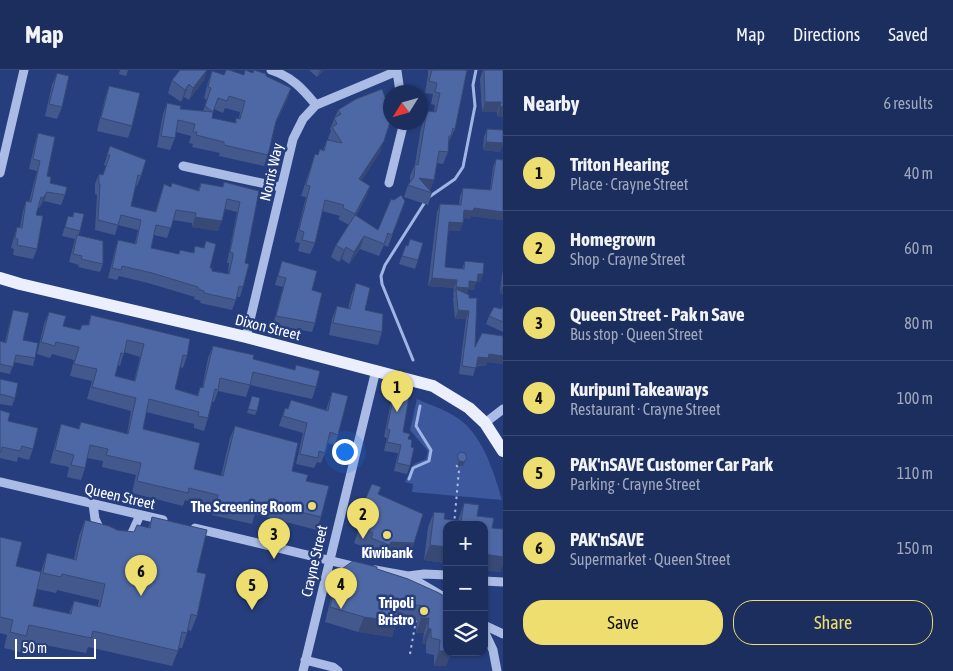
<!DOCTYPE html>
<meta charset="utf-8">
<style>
:root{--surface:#1c2e5e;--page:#293a67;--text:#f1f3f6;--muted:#a0a8bc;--line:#3a4a73;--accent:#eedd6f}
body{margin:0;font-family:"Asap Condensed",sans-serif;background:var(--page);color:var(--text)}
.controls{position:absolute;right:15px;bottom:15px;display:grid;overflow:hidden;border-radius:10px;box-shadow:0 1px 4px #0004}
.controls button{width:45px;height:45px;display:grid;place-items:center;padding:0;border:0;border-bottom:1px solid var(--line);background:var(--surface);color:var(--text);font:25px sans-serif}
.compass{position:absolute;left:383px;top:15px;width:45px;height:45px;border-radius:50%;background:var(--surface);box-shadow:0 1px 4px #0004;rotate:233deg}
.scale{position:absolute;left:15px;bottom:12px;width:81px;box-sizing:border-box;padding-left:5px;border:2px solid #fff;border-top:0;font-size:14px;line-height:18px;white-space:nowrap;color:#fff;-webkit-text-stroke:4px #263e7d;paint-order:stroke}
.you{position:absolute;left:344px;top:381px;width:18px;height:18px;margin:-12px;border:4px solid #fff;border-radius:50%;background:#1a73e8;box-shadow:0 0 0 8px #1a73e833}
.badge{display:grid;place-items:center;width:32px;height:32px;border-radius:50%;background:var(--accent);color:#111;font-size:16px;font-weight:700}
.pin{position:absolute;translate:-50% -41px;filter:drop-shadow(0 1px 2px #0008)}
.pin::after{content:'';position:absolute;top:26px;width:18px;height:15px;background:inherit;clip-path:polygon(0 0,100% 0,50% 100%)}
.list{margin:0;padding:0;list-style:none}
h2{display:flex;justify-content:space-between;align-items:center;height:65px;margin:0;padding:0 20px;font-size:21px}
h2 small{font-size:16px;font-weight:400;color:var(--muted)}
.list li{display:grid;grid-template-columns:32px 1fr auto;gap:15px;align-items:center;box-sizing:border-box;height:75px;padding:0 20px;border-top:1px solid var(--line)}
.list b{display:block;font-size:19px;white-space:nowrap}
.list p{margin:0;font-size:16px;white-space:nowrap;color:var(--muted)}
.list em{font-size:16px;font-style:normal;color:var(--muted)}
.actions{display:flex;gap:10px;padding:15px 20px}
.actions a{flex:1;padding:11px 0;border:1px solid var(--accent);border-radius:20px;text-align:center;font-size:18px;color:var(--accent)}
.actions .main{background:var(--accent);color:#111}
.icon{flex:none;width:28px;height:28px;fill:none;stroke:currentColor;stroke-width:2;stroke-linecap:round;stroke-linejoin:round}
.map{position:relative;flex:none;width:503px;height:601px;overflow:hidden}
header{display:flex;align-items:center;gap:30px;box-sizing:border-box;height:70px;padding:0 25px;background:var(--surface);border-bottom:1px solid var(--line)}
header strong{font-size:24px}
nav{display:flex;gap:28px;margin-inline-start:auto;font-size:18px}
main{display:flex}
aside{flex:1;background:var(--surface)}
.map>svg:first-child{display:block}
</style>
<header>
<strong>Map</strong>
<nav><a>Map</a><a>Directions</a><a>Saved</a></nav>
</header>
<main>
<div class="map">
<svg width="503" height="601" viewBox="0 0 503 601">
<rect width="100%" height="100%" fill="#263e7d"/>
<!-- green -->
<path fill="#3d589c" d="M417 329C430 335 444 339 456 347 482 363 494 402 502 430L412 422 413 414 405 412 414 394 426 389 428 381 410 360Z"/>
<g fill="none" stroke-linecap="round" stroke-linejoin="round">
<!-- stream -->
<path stroke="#9fb5e5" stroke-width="3" d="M429 127 455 109 463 97 475 36 473 15 476 0
M413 290 382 214 381 206 385 195 425 132
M409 409 413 398 429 391 431 380 416 356 420 336"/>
<!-- path -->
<path stroke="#aabce5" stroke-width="2" stroke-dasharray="2.5 4" stroke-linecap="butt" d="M454 455 459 400 455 392
M410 584 416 550"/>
<!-- minor -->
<path stroke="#aabce5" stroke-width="9" d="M271 0C292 7 302 18 316 35
M183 96 280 117
M0 103 24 0
M389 113 404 52
M246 267 293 69 303 49 316 35 397 1 400 22
M485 353 503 339
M0 412 163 450
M93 434 95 449 101 462
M195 458 357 497
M124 469 132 463 140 445
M375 500 408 506 424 504 447 505
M408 506 447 529
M484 511 503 512
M484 555 503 564
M484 561 493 580 497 601
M305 590 333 597 338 601
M303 601 376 300"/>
<!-- major -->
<path stroke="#ebeffd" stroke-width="12" d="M0 208 20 214 246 267 433 316 469 338 485 353 503 381"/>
</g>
<!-- wall -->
<path fill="#43598e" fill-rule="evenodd" d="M120 0H128L126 6 119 4Z
M309 0H324L317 7Z
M428 0H467L455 59 448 73V82L443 94 437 93 434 110 430 120 432 123 428 135 404 127 408 115 410 112V106L415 94 421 58 426 46 434 42 435 35 431 34 433 24 425 23 428 5Z
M483 0H503V47L497 46V42H482L480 9Z
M212 1 224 5 266 6 291 18 287 30 274 56 268 85 264 96 219 86 220 83 192 77 193 74 189 73 191 66 176 62 175 68 170 80 157 77 163 44 167 33 180 39 203 41 207 30 204 28 208 12ZM225 38 240 42 239 49 236 48 235 53 212 48 214 39 223 43Z
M57 3 62 37 57 49 45 46 52 15Z
M172 10H204L189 30 184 27 181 32 168 23Z
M109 16 132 56 128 68 97 61 105 28Z
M338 40 387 44 380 82 361 111 370 116 366 127 356 146 378 160 394 130 405 131 388 177 384 175 379 186 360 179 349 194 342 189 339 192 331 187 336 175 349 155 338 149 340 146 322 141 315 173 310 184 298 181 300 173 295 172 306 127 301 126 315 84 318 85 320 79 323 80 327 70H329L328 68 331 61 330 59Z
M487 59 503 60V74L500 82 483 80 484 67Z
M38 63 47 106 50 113 65 125 61 135 44 131 39 138H38L36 145 37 179 33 189 13 185 14 179 11 178 14 167 17 157H20L23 141 26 131 29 132 37 101 29 99 35 73Z
M110 76 141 106 137 116 136 115 131 136 155 142 164 114 171 117 198 120 201 113 222 117 224 112 259 121 245 193 243 217 240 227H237L232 240 200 233 201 231 194 229 195 227 148 213 119 206 117 210 108 208 115 180 118 170 135 173 138 160 118 155 115 165 95 160 97 125 95 124V114L99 104 103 105 106 96 104 95ZM225 139 237 142 227 193H229L228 204 212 201 210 198 206 171 204 178 195 176 193 183 180 180 178 184 151 178 154 165 167 168 173 150 192 153V157L218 161Z
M496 89 503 150 471 146 470 149 464 148 460 161 448 160 445 197 462 199 465 191 483 204 480 212H476L474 220 468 219 467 224 469 228 475 277 503 266V294L487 292 485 296H476L473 306 459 304 466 249H455L453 228 454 226 453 225 454 218 428 216 437 142 440 134 459 135 460 126 463 118 490 120 493 97Z
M74 142 80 161 78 166 103 194 100 202 78 197 79 195 69 192 75 169 62 166 68 146 72 147Z
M406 175 418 190 415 199 399 194Z
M282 191 315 253 312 262 273 255 283 217 275 215Z
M503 201V224L500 223 502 205Z
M356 213 365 240 382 262 378 275 329 265 332 249 337 236 348 239 351 226Z
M503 236V262L486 254 489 246 501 239Z
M13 240 23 270 35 288 33 296 14 292 10 304 0 302V271L5 272 11 247Z
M49 242 63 256 80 260 82 255H88L91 245 187 286 183 298 180 297 175 319 197 325 200 317 202 318 208 288 213 276 253 289 295 300 296 295 316 317 312 329 250 315 246 327 218 321 214 332H212L208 348 204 361 194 358V354L146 342 143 359 194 399 221 406 230 368 235 356 292 401 306 411 321 447 317 460 255 444 252 454 212 445 214 437 185 430 183 436 132 423 136 405 102 397 103 391 87 388 85 398 81 410 67 407 69 397 50 393 57 367 61 354 78 359 81 352 127 364 131 341 87 329 92 311 70 306 74 290 52 284 50 288 37 284 44 254ZM124 282 140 287 134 311 115 306 118 295 120 296Z
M0 309 15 328 12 336 0 334Z
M332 322 338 365 335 375 327 373 325 383 321 393 317 392 314 398 296 394 303 363 279 356 285 338 288 339 291 330 326 340Z
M394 324 403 362 408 369 411 377 410 396 407 404 394 401 398 383 384 381 387 368 384 367 391 332Z
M252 326 257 341 255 345 247 343Z
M0 340 33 379 29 390 18 387 17 392 0 388Z
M457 386 465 392 463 396H458L455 391Z
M378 424 414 473 409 488 385 487 384 490 366 483 367 478 354 473 360 456 355 454 361 439Z
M464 433 477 446 492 458 503 459V493L500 502 484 500V455H447L446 493 424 490 428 457 434 442 444 449 458 451Z
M152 447 197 502V546L191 561 188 560 182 578H179L172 596 88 577 86 583 24 571 20 582 4 578 7 565 0 563V467L16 496 41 502 47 483 74 489 79 466 85 450 117 460 134 462 148 458ZM37 519 56 523 57 520 99 530 98 536 74 531 69 544 33 536Z
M377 499 408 509 466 585 450 584 446 596H434V585L426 583V574L422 573 424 563H416L417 551 397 548 392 567 358 562 325 552 334 516 339 501Z"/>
<!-- shaded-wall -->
<path fill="#374974" d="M207 0 204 10 189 30 193 18Z
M320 0H324L317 7Z
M189 14 184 27 181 32 185 20Z
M291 18 287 30 271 62Z
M485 32H501L497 42H482Z
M500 36 503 37V47L497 46Z
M384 71 380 82 355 121 359 109Z
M486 72 503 73 500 82 483 80Z
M419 108 434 110 429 122Z
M370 116 366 127 350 156 355 144Z
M47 122 44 131 39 138 43 128Z
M474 138 503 142V150L471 146 470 149 461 148 464 140Z
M195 147 222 151 218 161 192 157Z
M449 152 463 153 460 161 446 160Z
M364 166 360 179 349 194 354 182Z
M346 177 342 189 339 192 344 180Z
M478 204H483L480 212H476L474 220 468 219 466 226 456 219 453 225 456 217 469 211Z
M432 208 457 210 454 218 428 216Z
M503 216V224L500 223Z
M458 240 469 241 466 249H455Z
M489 284 503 286V294L487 292 485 296 475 295 478 287Z
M467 388 463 396H458L459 391Z
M391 472 414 473 409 488 385 487 384 490Z
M430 475 447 477V490L446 493 424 490Z
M484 484 503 487V493L500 502 484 500Z
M364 547 397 552 392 567 358 562Z
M421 548H429L424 563H416Z
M428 558 431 559 426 574 422 573Z
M439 581H447V582H467L466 585 450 584 446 596H434Z"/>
<!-- building -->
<path fill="#4e68a5" stroke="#374974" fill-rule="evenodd" d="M180 0H207L193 18 189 14 185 20 172 10Z
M226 0H229L244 5 245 0 253 3 254 0 266 4V6L291 18 276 51 268 85 224 75V72L196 65 197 62H193L195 54 178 50 175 68 161 66 167 33 181 36 180 39 213 42 212 48 236 53V48L240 49 245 31 229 26 227 31 218 28 213 42 205 36 211 18 208 17 212 1 224 5Z
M432 0H467L455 59 453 58 451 66H449L448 82 439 81 434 110 419 108 432 123 408 115 414 107 415 94 418 95 426 46 428 41 436 42 440 23 435 22 437 13 429 11Z
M484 0H503V37L500 36 501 32H485Z
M57 3 69 6 62 37 49 34Z
M109 16 140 23 132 56 101 48Z
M382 19 389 38 385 40 390 52 384 71 359 109 370 116 355 144 343 138 344 135 325 130 315 173 302 170 304 162 299 160 310 116 306 115 315 84 318 85 320 79 324 81 327 70 342 73 332 57 337 54 334 48 341 44 338 40 356 29Z
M487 59 503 60V73L486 72Z
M38 63 55 67 47 106 51 107 50 113 67 117 65 125 47 122 43 128 41 127 36 145 43 146 37 179 17 175 18 169 15 168 17 157 22 158 26 131 31 132 40 91 33 89Z
M110 76 146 90 141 106 138 105 131 136 156 142 164 114 171 117 172 113 199 121 201 113 223 117 224 112 259 121 245 193 249 194 243 217 239 216 236 230 204 223V221L198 219V217L152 203 122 196 121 200 112 198 118 170 136 174 141 150 121 145 118 155 98 150 100 114H99V104L103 105 110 85H107ZM227 129 240 132 230 182 233 183V186L229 204 212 201V198H210L216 174 206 171 204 178 195 176 194 183 180 180 179 184 151 178 156 155 171 158 176 140 196 143 195 147 222 151Z
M496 89 503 90V142L474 138 473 141 464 140 463 153 449 152 445 197 464 199 465 191 484 193 483 204H478L477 212 469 211V218L456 217 457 210 432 208 440 134 461 135 463 118 491 120Z
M401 125 405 131 392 165 388 163 384 174 364 166 354 182 346 177 344 180 336 175 355 145 378 160 391 129 394 130Z
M74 142 84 144 80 161 65 157 68 146 73 147Z
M77 165 103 171V194L81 189 82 186 73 184Z
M410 169 423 173 418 190 402 186 406 175 408 176Z
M282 191 317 201 312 220 322 223 315 253 276 246 286 208 278 206Z
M356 213 370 218 365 240 383 244 382 262 333 253 337 236 350 239Z
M456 219 469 225V228H477L475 277 482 263 503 266V286L489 284 488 288 478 287 476 298 462 296 469 241 458 240Z
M503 236V252L489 246 494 237 501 239Z
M13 240 29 243 23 270 38 273 35 288 16 285 13 297 0 294V271L6 273Z
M49 242 66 246 63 256 80 260 82 255H89L91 245 190 269 187 286 183 285 175 319 198 326 200 317 203 318 205 309 213 276 254 285 253 289 295 300 296 295 320 301 316 317 253 302 250 315 220 308 218 320 215 319 208 348 198 346 199 342 149 329 143 359 200 373 194 399 223 406 235 356 298 373 292 401 308 405 306 411 329 416 321 447 259 432 256 442 217 432 218 425 189 418 188 423 137 411 141 393 106 385 108 379 90 375 85 398 71 395 74 385 55 380 61 354 79 359 81 352 128 364 136 328 92 317 97 299 74 294 79 277 56 272 55 276 41 272ZM127 270 144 274 135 311 115 306 121 283 124 284Z
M0 309 18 313 15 328 0 324Z
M332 322 348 326 338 365 330 362 325 383 319 381 318 388 300 384 307 353 283 346 285 338 288 339 291 330 328 341Z
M394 324 409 327 403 362 410 364 408 369 412 370 411 377 414 378 410 396 397 393 401 375 387 372 390 360 387 359Z
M252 326 260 328 257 341 248 339Z
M0 340 10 343 8 351 38 358 33 379 22 376 20 381 2 377 1 382H0Z
M460 382 465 383 467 388 464 392 459 391 457 386Z
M372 414 381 417 378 424 423 444 414 473 391 472 389 475 371 468 373 463 359 458 366 442 361 439Z
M464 433 479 435 477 446 494 448 492 458 503 459V487L484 484V455H447V477L430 475 434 442 445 443 444 449 461 451Z
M152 447 207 460 197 502 206 504 197 546 191 544 187 563 182 562 178 581 93 561 91 568 29 555 26 566 10 562 13 550 0 547V467L22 472 16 496 41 502 33 536 71 544 74 531 100 537 105 514 62 504 61 507 43 503 47 483 76 490 85 450 109 456 117 460 134 462 137 455 150 458Z
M353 491 377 497V499L408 509 439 523 447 528V581H439L440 570 431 568V559L428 558 429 548H421L423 536 399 532 397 552 364 547 330 537 339 501Z"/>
<!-- markers -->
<g fill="#eedd6f" stroke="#263e7d" stroke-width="2">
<circle cx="312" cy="436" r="5"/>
<circle cx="387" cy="465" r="5"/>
<circle cx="424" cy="541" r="5"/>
</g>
<g text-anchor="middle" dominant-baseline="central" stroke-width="5" stroke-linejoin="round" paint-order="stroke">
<!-- street labels -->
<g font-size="15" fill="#fff" stroke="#263e7d">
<text transform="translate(271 102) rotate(-77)">Norris Way</text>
<text transform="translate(268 257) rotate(14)">Dixon Street</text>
<text transform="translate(120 426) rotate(13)">Queen Street</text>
<text transform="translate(314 491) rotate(-77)">Crayne Street</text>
</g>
<!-- poi labels -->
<g font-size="15" font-weight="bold" fill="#fff" stroke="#263e7d" text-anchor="end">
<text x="302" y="436">The Screening Room</text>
<text x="387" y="482" text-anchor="middle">Kiwibank</text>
<text x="414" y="532">Tripoli<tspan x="414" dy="17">Bristro</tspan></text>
</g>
</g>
</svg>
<div class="controls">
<button>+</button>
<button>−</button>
<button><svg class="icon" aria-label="layers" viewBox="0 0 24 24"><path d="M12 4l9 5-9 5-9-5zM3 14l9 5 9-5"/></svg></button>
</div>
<svg class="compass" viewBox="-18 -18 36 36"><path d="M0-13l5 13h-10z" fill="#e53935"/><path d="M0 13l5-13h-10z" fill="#a0a8bc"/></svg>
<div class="scale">50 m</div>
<div class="you"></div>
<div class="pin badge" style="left:397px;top:342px">1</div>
<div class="pin badge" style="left:363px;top:469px">2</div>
<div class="pin badge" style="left:274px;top:489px">3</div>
<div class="pin badge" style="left:341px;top:539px">4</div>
<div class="pin badge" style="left:252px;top:540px">5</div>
<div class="pin badge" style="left:141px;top:526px">6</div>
</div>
<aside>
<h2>Nearby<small>6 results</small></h2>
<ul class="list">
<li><span class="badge">1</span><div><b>Triton Hearing</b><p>Place · Crayne Street</p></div><em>40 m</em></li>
<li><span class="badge">2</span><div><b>Homegrown</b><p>Shop · Crayne Street</p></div><em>60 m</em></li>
<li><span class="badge">3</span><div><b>Queen Street - Pak n Save</b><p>Bus stop · Queen Street</p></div><em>80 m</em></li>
<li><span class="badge">4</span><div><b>Kuripuni Takeaways</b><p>Restaurant · Crayne Street</p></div><em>100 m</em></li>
<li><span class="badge">5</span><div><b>PAK'nSAVE Customer Car Park</b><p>Parking · Crayne Street</p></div><em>110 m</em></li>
<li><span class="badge">6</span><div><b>PAK'nSAVE</b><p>Supermarket · Queen Street</p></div><em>150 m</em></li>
</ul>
<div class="actions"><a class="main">Save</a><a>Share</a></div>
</aside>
</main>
